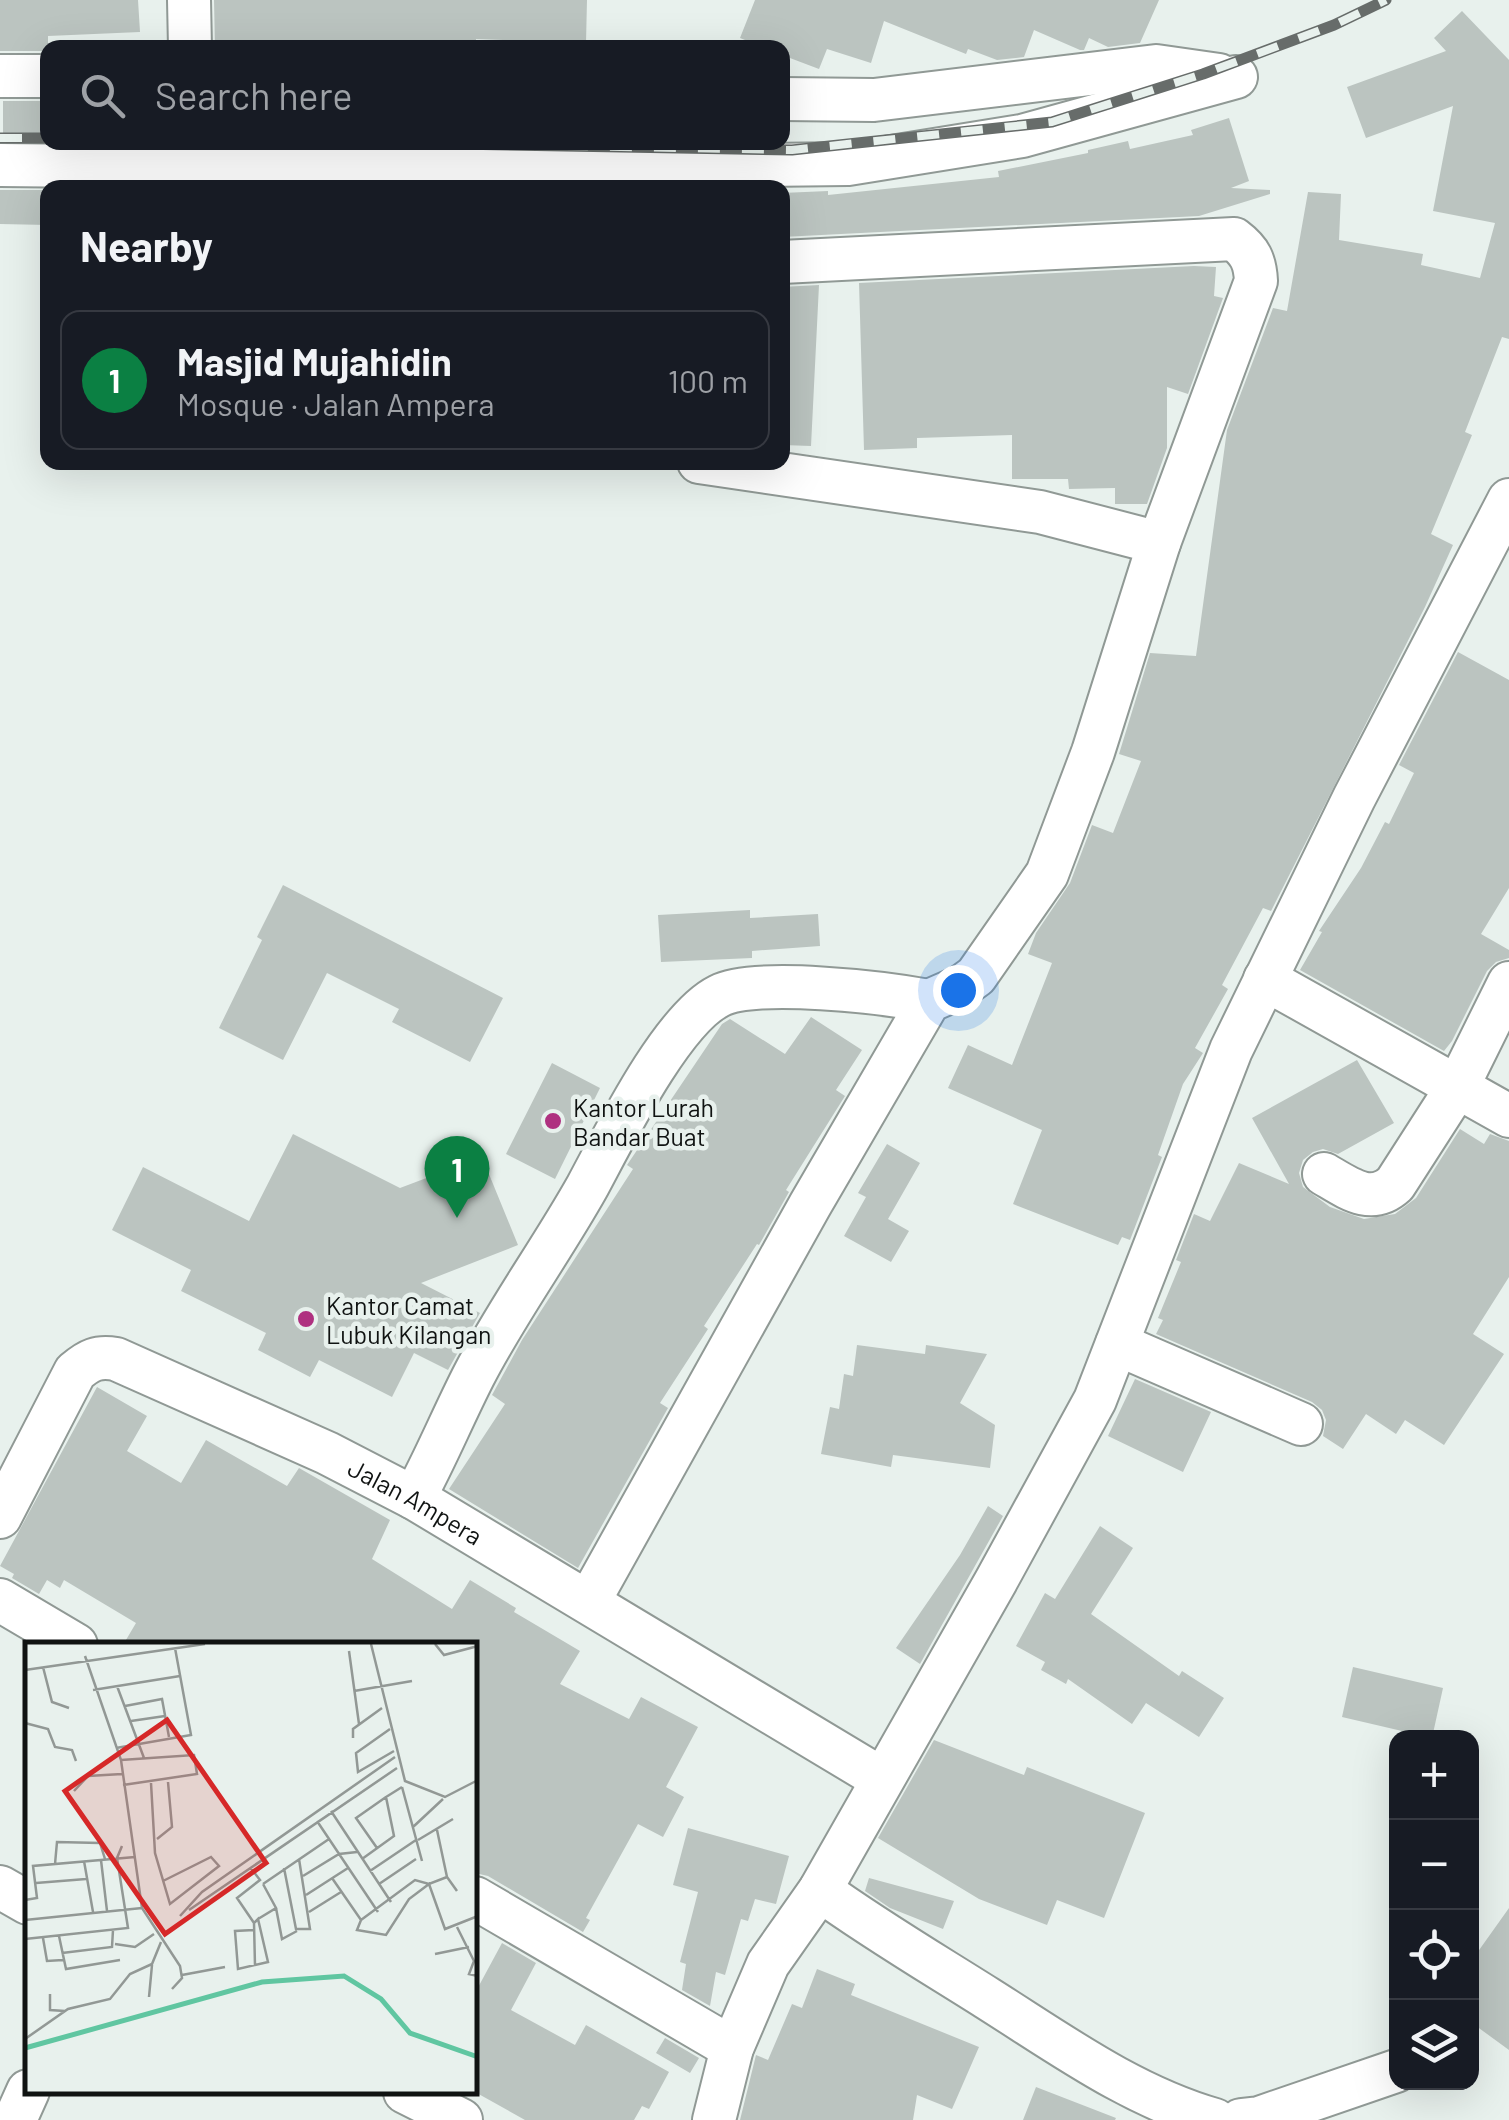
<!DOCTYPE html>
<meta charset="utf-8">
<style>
:root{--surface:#171b24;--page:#242831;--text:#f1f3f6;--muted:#9ea1a6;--line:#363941;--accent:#0b8043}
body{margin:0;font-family:Barlow,sans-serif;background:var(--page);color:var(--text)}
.controls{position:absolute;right:30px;bottom:30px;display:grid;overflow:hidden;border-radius:20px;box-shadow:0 10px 40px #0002}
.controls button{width:90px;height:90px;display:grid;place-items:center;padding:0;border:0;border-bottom:2px solid var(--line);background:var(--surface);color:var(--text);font:50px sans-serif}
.you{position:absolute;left:958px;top:990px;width:35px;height:35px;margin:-25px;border:8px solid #fff;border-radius:50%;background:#1a73e8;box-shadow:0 0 0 15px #1a73e833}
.badge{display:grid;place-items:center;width:65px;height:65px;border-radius:50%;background:var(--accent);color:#fff;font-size:32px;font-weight:700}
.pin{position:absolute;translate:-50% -82px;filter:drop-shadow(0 2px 5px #0008)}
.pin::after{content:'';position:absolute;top:52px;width:35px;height:30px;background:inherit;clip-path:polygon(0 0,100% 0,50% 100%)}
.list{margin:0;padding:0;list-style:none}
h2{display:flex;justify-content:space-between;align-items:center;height:130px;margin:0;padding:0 40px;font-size:42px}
h2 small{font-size:32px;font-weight:400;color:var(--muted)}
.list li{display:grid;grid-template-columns:65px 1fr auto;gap:30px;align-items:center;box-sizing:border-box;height:140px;margin:0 20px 20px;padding:0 20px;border:2px solid var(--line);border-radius:20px}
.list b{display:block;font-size:38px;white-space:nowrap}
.list p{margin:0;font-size:32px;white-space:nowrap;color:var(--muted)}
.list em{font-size:32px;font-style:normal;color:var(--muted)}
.icon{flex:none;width:55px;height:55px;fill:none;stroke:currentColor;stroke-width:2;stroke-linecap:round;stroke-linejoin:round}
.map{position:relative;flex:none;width:1509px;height:2120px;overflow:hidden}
.search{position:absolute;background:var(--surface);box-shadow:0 10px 40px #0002;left:40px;top:40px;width:750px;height:110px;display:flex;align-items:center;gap:25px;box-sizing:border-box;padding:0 35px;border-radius:20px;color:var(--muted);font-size:38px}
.panel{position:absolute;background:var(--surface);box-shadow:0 10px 40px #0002;left:40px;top:180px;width:750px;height:290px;border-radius:20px}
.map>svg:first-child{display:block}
</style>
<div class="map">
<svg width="1509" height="2120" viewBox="0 0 1509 2120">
<rect width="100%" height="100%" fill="#e8f1ed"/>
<!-- building -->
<path fill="#bbc4c0" d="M0 0H138L140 32 48 36V51H0Z
M214 0H587L586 43 476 39V48H215Z
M755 0H1159L1140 43 1108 47 1089 38 1084 50H1080L1034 30 1024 57 997 60 968 49 966 54 884 21 871 63 827 49 819 69 782 55V48H765L740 38Z
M1462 11 1509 60V339L1502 337 1465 432 1472 435 1431 534 1453 545 1425 607 1271 911 1263 908 1222 985 1228 989 1195 1048 1203 1053 1183 1084 1158 1155 1162 1157 1130 1240 1122 1237 1118 1245 1013 1204 1042 1130 948 1088 968 1045 1012 1065 1052 963 1028 954 1036 933 1070 883 1092 825 1113 833 1141 761 1119 754 1150 653 1196 656 1227 430 1273 308 1287 311 1308 192 1341 194 1339 240 1423 254 1421 265 1480 278 1495 223 1433 211 1453 106 1366 138 1347 87 1446 51 1434 38Z
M3 101H48V134L3 133Z
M1229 118 1249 181 1231 188 1270 190V194L1199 216 782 237V193L828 191V195L999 177 998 171 1088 153V150L1128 141 1130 149 1193 135 1191 130Z
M0 190H48V225L0 224Z
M1194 266 1216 267 1214 296 1223 298 1188 394 1167 387V448L1147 504H1115V488L1069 489 1068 479H1012V435L917 438V448L864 450 859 283Z
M819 285 811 446 783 445 782 287Z
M1458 652 1509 680V888L1481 934 1509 950V958L1496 962 1487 971 1452 1041 1444 1051 1300 970 1322 932 1319 931 1361 868 1385 822 1389 824 1414 773 1399 765Z
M283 885 503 998 470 1062 392 1022 399 1009 327 973 283 1060 219 1028 262 940 257 937Z
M750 910V918L818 914 820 946 752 951V958L661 962 658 915Z
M811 1017 862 1050 836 1090 845 1096 786 1190 789 1192 759 1245 757 1244 704 1326 708 1329 660 1403 668 1408 578 1568 449 1489 505 1404 492 1395 522 1340 633 1169 627 1165 722 1024 730 1019 785 1054Z
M1357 1060 1394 1123 1338 1154 1323 1149 1313 1152 1303 1160 1299 1173 1303 1187 1330 1207 1364 1219 1395 1214 1416 1198 1460 1129 1484 1144 1490 1134 1509 1141V1277L1473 1334 1504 1354 1444 1445 1405 1420 1396 1434 1366 1414 1343 1449 1323 1436 1326 1420 1322 1410 1312 1402 1156 1334 1163 1320 1158 1318 1181 1262 1176 1260 1194 1214 1210 1221 1239 1163 1289 1184 1252 1118Z
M552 1063 600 1088 555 1179 506 1154Z
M293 1134 400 1188 482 1157 518 1245 421 1283 480 1313 448 1370 414 1353 392 1397 319 1360 310 1377 258 1350 266 1333 181 1291 191 1270 112 1230 143 1167 249 1221Z
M887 1144 920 1163 888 1219 909 1231 891 1262 844 1236 866 1197 858 1193Z
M857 1345 925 1354 926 1345 987 1354 960 1403 995 1425 990 1468 893 1455 891 1467 821 1454 830 1407 839 1409 844 1374 853 1376Z
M1135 1379 1211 1412 1183 1472 1108 1436Z
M97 1387 147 1416 127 1451 181 1483 206 1440 287 1486 299 1468 390 1520 372 1559 452 1609 470 1580 516 1608 514 1612 580 1651 560 1684 629 1719 641 1697 698 1727 666 1787 684 1797 663 1837 638 1824 586 1918 590 1920 583 1932 488 1876 475 1873V1645H123L136 1623 64 1580 60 1588 47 1580 39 1594 12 1578 14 1574 0 1566Z
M988 1506 1003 1516 920 1664 896 1648 960 1555Z
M1100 1526 1133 1548 1091 1614 1179 1676 1182 1671 1224 1698 1199 1737 1146 1703 1132 1724 1068 1679 1066 1684 1041 1670 1045 1662 1016 1646 1045 1593 1055 1599Z
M1353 1667 1443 1688 1432 1738 1342 1717Z
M934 1740 1024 1775 1027 1767 1145 1813 1104 1918 1057 1900 1047 1925 979 1899 878 1838Z
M688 1828 789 1856 776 1904 755 1899 748 1921 741 1919 725 1975 716 1972 710 2006 682 1990 686 1964 680 1962 698 1892 673 1885Z
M869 1878 954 1901 943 1929 890 1908 865 1891Z
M1509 1908V2050L1472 2023V1960Z
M502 1943 536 1963 511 2010 575 2045 586 2025 669 2072 649 2109 642 2106 634 2120H525L475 2092V1993Z
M817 1969 855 1984 851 1995 979 2047 952 2109 917 2095 913 2120H740L756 2055 768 2060 792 2004 802 2008Z
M665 2038 699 2058 690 2073 656 2053Z
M1036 2087 1116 2118 1115 2120H1023Z"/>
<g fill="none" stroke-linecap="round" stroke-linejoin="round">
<defs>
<g id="minor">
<path d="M189 0 190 48"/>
<path d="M0 76H48"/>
<path d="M782 99 874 100 1156 66 1219 75"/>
<path d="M0 165 375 169 848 164 1022 136 1236 77"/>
<path d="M699 462 1040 512 1159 543"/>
<path d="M1265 979 1509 1116"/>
<path d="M1324 1174C1348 1188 1371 1206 1395 1184L1458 1086 1509 983"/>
<path d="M1117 1344 1301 1424"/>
<path d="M414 1498C436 1458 453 1416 474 1375 507 1311 551 1251 587 1187 613 1139 671 1020 719 996 755 977 886 993 929 1001"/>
<path id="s1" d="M0 1517 75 1372C89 1360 97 1356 116 1359L327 1453 414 1498 882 1779"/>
<path d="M0 1600 76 1645"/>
<path d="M589 1601 810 1205 929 1001 961 987 976 976 1047 874 1093 752 1159 543 1256 281C1255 261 1250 251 1234 239L782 262"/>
<path d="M0 1887 28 1903"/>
<path d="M820 1890C874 1929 930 1962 987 1998 1060 2044 1131 2096 1215 2120"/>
<path d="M475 1898 732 2048"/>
<path d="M405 2092 461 2120"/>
<path d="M15 2120 28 2091"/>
<path d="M714 2120 732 2048 768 1964 820 1890 996 1581 1095 1400 1231 1050 1354 798 1509 500"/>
<path d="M1241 2120 1259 2118 1396 2071"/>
</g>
</defs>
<!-- minor casing -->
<use href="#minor" stroke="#909995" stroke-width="46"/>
<!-- minor -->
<use href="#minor" stroke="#fff" stroke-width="42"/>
<defs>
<path id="rail" d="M0 138H48
M346 142 792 150 1052 122 1203 74 1334 25 1386 0"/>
</defs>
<!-- rail casing -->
<use href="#rail" stroke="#676c6a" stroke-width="11"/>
<!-- rail -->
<use href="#rail" stroke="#e8f1ed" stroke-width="8" stroke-dasharray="22" stroke-linecap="butt"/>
</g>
<!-- markers -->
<g fill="#af3180" stroke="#e8f1ed" stroke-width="4">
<circle cx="553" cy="1121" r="10"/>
<circle cx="306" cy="1319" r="10"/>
</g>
<g text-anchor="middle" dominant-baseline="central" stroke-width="9" stroke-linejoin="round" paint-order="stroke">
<!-- poi labels -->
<g font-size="25" fill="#101312" stroke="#e8f1ed" text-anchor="start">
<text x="573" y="1107">Kantor Lurah<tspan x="573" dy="29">Bandar Buat</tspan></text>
<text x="326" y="1305">Kantor Camat<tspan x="326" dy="29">Lubuk Kilangan</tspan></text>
</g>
<!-- street labels -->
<g font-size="25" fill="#101312" stroke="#e8f1ed">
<text stroke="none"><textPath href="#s1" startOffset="540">Jalan Ampera</textPath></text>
</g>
</g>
<!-- overview -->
<g transform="translate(25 1642)">
<rect width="452" height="452" fill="#e8f1ed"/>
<path fill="none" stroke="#60c6a1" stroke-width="5" d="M0 406 237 340 319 334 356 357 385 391 453 415"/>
<path fill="none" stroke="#929895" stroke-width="2.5" d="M346 2 380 139 420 155 453 138M410 2 419 13 453 4M324 9 334 82M60 14 96 118 117 266 155 324 157 336 147 347M18 25 27 60 44 66M0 28 180 2M92 44 119 116M68 48 155 34M329 49 387 39M100 64 137 57 144 95M106 79 140 74M0 81 23 87 30 105 47 108 51 119M365 87 331 111 333 130 369 109M328 96V87L357 66M91 106 166 93 150 6M96 118 169 113 172 132 98 143M126 141 130 211 145 262 194 224 186 215 138 239M377 145 397 219M49 149 63 134 97 132M306 169 366 260M292 179 353 270M388 185 418 157M412 188 422 235 432 249M132 197 147 185 143 140M393 198 428 177M352 206 331 176 361 155M337 217 369 194 361 155 377 145M76 218 82 269M59 219 68 270M30 222 32 200 75 201 80 217M225 225 235 238 212 256 229 281 230 324M259 226 271 287H285L274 217M345 229 391 198M278 234 314 212 332 210M307 236 336 278 390 238 404 242 422 235M11 241 61 237M238 242 304 197M354 242 391 217M281 253 323 226M0 258 12 256 8 224 110 215M251 266 257 297 272 289M164 268 372 126M284 270 316 250M155 274 177 250 370 115M233 277 251 266 238 242M0 278 117 266M336 278 332 288 361 293 384 257 404 242 420 287 453 274M229 281 233 277 243 320 213 327 210 289 229 288M432 285 449 319 444 332 453 334M34 294 41 327 95 318M18 296 22 319 38 318M0 297 103 286 92 216 97 204M90 302 110 305 129 292M37 311 87 305 88 288M410 312 444 305M157 333 200 325M25 352V368L40 369M124 355 127 323M0 397 43 367 85 357 105 332 127 322 136 300"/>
<path fill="#d62828" fill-opacity="0.15" stroke="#d62828" stroke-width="5" d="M142 78 241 221 140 292 40 149Z"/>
<rect width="452" height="452" fill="none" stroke="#101312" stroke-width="5"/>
</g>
</svg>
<div class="controls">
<button>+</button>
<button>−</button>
<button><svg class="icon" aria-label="locate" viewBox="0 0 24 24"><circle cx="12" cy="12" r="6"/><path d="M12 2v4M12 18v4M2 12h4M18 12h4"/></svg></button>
<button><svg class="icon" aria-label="layers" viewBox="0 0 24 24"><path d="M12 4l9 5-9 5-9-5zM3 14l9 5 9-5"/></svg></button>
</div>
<div class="you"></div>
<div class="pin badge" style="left:457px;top:1218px">1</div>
<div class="search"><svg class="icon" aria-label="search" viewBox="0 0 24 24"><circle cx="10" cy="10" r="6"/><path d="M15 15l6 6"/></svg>Search here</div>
<section class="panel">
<h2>Nearby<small></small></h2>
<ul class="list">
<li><span class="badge">1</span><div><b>Masjid Mujahidin</b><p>Mosque · Jalan Ampera</p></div><em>100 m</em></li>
</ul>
</section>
</div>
